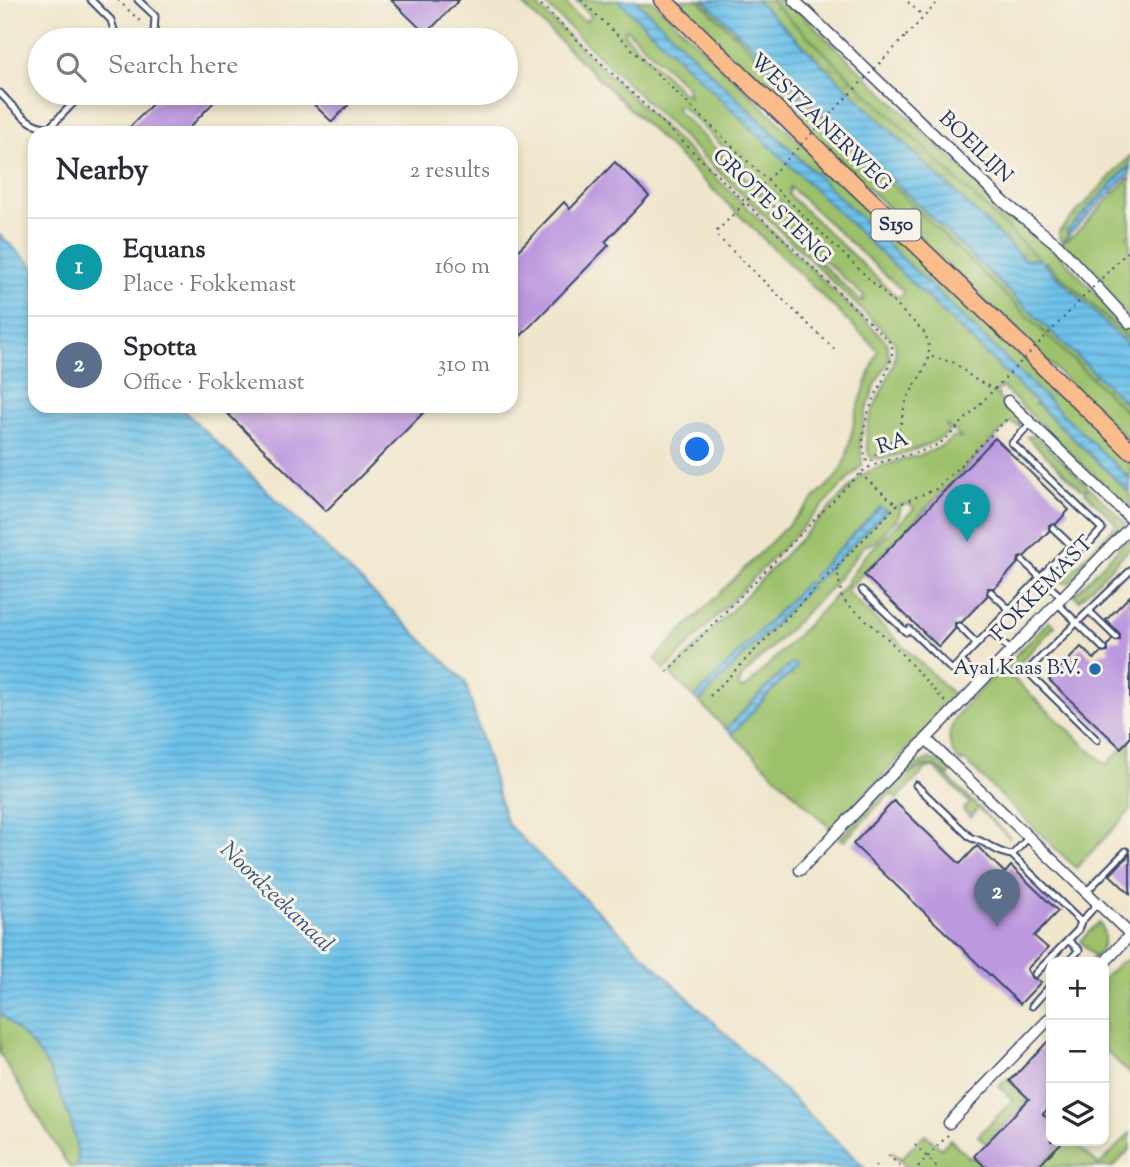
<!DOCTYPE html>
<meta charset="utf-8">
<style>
:root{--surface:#fff;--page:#f7f7f7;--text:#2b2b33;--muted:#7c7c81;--line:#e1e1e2;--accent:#0f766e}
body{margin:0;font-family:"Sorts Mill Goudy",serif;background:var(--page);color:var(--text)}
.controls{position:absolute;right:21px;bottom:21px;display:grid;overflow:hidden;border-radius:14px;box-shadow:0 4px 10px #0003}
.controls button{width:63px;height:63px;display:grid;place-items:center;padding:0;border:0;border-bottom:2px solid var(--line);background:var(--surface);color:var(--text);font:35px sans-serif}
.you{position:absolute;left:698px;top:450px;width:24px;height:24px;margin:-18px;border:5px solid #fff;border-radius:50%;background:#1a73e8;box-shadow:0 0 0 10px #1a73e833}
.badge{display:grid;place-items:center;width:46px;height:46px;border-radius:50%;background:var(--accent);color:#fff;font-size:23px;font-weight:700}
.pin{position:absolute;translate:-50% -58px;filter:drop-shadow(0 2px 4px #0008)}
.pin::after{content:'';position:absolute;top:37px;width:24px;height:21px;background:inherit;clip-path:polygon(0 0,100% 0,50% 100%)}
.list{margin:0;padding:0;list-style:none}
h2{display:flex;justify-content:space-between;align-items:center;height:91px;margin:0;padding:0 28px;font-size:30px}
h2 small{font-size:23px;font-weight:400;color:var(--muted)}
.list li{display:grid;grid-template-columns:46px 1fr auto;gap:21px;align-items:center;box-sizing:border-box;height:98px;padding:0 28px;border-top:2px solid var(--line)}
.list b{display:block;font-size:26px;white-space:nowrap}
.list p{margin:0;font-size:23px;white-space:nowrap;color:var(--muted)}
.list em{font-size:23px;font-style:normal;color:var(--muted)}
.icon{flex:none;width:38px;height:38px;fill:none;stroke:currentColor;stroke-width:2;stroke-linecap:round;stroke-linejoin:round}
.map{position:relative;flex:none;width:1130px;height:1167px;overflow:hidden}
.search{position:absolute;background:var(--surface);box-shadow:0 4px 10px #0003;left:28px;top:28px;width:490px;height:77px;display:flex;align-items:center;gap:18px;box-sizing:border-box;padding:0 24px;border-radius:38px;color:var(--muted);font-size:26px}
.panel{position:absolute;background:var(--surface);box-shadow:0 4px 10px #0003;left:28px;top:126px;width:490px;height:287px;border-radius:21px}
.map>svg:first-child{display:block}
</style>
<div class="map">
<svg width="1130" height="1167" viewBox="0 0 1130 1167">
<defs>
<pattern id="wetland-marsh" width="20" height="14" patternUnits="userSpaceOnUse" patternTransform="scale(1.75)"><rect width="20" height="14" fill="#9dc16b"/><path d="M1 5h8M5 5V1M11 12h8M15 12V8" fill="none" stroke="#7f9d5b"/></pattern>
<pattern id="water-rules" width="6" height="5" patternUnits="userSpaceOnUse" patternTransform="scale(1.75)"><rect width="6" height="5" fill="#6ec2ea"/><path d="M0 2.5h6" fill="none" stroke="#5a9ec1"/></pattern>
</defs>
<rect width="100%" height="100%" fill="#f7f3e8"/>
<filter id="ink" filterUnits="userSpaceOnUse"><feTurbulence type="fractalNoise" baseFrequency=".0143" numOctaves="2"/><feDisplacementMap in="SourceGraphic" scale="14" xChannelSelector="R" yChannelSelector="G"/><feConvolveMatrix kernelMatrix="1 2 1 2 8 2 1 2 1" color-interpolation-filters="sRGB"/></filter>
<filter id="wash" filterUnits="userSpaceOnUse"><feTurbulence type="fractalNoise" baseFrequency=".00686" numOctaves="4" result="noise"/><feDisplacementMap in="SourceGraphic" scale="28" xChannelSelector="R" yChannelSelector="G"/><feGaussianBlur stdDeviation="1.57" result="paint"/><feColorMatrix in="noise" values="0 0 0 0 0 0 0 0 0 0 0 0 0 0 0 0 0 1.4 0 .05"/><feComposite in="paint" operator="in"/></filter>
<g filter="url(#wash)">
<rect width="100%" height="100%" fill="#f0e6cc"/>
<!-- green -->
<path fill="#9dc16b" stroke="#5c7864" stroke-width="2" fill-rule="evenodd" d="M518 0H531L886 341 890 358 876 383 866 411 860 441 862 465 665 670 655 658 836 477 846 459 856 413 878 350Z
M541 0H563L578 17 587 21 591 16 575 0H618L1036 402 1035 405H1038L1130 493V510L1002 387 995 394 1021 420 1020 427 1010 422 846 591 957 698 831 829 732 734 781 681 793 674 787 666 726 729 699 702 804 593 806 584 695 698 670 674 860 477C887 457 929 461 953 437L961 438 946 424 949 432C938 443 882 464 870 457 852 416 906 371 894 341ZM626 29 687 87 689 96 682 92 624 34ZM680 105 788 209 787 214 782 213 677 111 676 106ZM790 187 903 291 901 297H897L789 195ZM799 238 864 296 863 301 859 300 798 241ZM910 504 914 509 862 559 843 588 748 686 742 689 738 686 742 677 831 587 864 546 875 542 899 517 901 505ZM880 507 886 511 815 581 813 576Z
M636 0H652L1123 453 1130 463V479Z
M672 0H699L1072 358 1130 415V441L828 150 793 111 775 100Z
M770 0H787L1003 208 1054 249 1130 330V340L1045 262 1043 264Z
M1130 177V235L1127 236 1130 239V318L1061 243 1076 233Z
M1035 435 1126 523 1069 583 1062 582 1117 524 1085 492 1087 489H1081L1027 437Z
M1130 536V548L1079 600 1074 595Z
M1049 621 1055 626 1011 672 1004 667Z
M1003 669 1106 765 1130 741V811L1076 868 964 760 961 763C926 728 979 693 1003 669Z
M929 759 942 763 952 771 949 776C936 763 921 761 908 774L927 766 939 769 1010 838 978 808 971 817 963 810 970 803 933 767 927 768 897 799 890 793 844 841 840 838 909 766Z
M1099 922C1109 938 1104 951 1089 962L1094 956 1080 941Z
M1130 959V1074L1104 1049V978L1119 963Z
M0 1013C15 1028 34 1044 45 1062 61 1091 79 1134 78 1167H69L0 1054Z
M1007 1078 1051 1122 1028 1100 986 1144 978 1136 1013 1100 999 1087Z
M1130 1133V1149L1113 1167H1037L1063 1141H1073L1099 1165Z
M925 1134 941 1149 950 1139 971 1159 974 1157 985 1167H906L891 1152 901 1159Z"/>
<!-- wetland -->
<path fill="url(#wetland-marsh)" stroke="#5c7864" stroke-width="2" d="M699 0 707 2 1129 406 1130 415Z
M756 0H770L1039 259 1025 260Z
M1130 156V165L1067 231 1068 235 1063 241 1059 238V231Z
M1046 262 1130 340V347L1043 264Z"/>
<!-- water -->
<path fill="url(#water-rules)" stroke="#4478a4" stroke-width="2" d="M618 0H636L1130 479V493Z
M704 0H756L1025 260 1039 259 1130 347V407Z
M1130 165V173L1068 235 1067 231Z
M0 235 35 268V406H178L184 411 465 681 505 818 510 827 864 1167H78C79 1134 61 1091 45 1062 34 1044 15 1028 0 1013Z
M880 507 886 511 817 580H813V576Z
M807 582 811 586 804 593 699 702 695 698Z
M791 663 797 665 796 670 781 681 732 734 726 729Z"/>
<g id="blocks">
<!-- building -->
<path fill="#bc99df" d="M391 0H459L426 34Z
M163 93H202L213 103 184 133H124Z
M302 93H350L355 98 332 122Z
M615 162 649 196 605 242 609 245 511 346V258L564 202 570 209Z
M220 406H430L326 511Z
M995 438 1069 510 1056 524 1049 525V531L1025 556 1019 558 1018 563 995 588H988L987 596 962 622 955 623V629L939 647 864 575Z
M1130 596V738L1121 748 1049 680 1081 647 1094 659 1100 653 1108 652V645L1112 640H1120V634L1106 620Z
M894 801 960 864 977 846 1005 873 1011 866 1058 911 1034 936 1048 948 1027 969 1031 977 1041 982 1020 1004 853 844Z
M1130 854V894L1110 875Z
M1051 1038V1105L1043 1114 1051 1122V1141H1063L1037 1167H985L974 1156 1029 1099 1010 1081Z"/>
</g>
</g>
<g filter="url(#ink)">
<use href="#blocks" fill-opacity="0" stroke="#3b4a6e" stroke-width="2"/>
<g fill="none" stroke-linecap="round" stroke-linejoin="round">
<defs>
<path id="lane" d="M91 0 111 20 117 40
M138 0 155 16 154 33 147 40
M0 93C13 106 31 131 51 126L83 93
M1031 423 1012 443 1102 529 1085 548 1071 545 1053 528
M1023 561 1062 598
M862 590 906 632 909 629 952 670 1071 545
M991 592 1010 610
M1057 603 1104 649
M1090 612 1116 637
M959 626 977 644
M990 631 1010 650
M961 661 981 681
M1097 740 1027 671 1130 571
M916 785 971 838C988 841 994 853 1012 855L1081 922
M1012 855 1029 837
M1086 892 1126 851
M1068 962 1079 950 1068 940
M1035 974 1078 930 1081 922 1098 903
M1032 1006 1051 985"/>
<path id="street" d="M794 0 1005 203 1058 245 1130 323
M1008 401 1130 518
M926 739 1130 934
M800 870 1130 527
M1104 963 1130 935
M949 1123 1051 1017"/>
<path id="primary" d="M663 0 1130 450"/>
</defs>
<!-- lane casing -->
<use href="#lane" stroke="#3b4a6e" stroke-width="9"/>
<!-- street casing -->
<use href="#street" stroke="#3b4a6e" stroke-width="13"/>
<!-- primary casing -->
<use href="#primary" stroke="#3b4a6e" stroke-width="19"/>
<!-- path -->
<path stroke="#3b4a6e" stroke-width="2" stroke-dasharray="2 5" stroke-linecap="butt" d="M118 0 143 24
M536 0 891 343C901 370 847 417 868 464
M581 0 924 332C939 361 916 377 906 402 902 412 902 425 897 434 888 447 874 449 869 467
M908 2 923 16
M906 36 940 0
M733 215 717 231V236L835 350
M932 357 955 363 974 379 1000 392
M860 474 896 504
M837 568 842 599 888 639 946 703
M667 672 858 475C883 453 928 459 951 434
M710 696 897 505 936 489 1009 417
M915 1145 937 1167
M888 1155 901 1167
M875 1165 876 1167
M918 1167 948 1135"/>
<!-- lane -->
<use href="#lane" stroke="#fff" stroke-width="5"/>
<!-- street -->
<use href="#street" stroke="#fff" stroke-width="10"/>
<!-- primary -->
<use href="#primary" stroke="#fabc8b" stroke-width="16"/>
<!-- path-bridge -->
<path stroke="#3b4a6e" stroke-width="2" stroke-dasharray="2 5" stroke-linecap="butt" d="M733 215 906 36
M951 434 1130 249"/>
</g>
</g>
<!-- markers -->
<circle fill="#1f6fb2" stroke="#f7f3e8" stroke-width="2.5" cx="1095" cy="669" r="7"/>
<g text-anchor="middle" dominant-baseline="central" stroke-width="6" stroke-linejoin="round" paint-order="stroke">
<!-- shield labels -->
<rect fill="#f7f3e8" stroke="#5d6a87" stroke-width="2" x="871.5" y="209.5" width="49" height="31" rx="5"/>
<g font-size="19" font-weight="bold" fill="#1b2f5e">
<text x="896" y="225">S150</text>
</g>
<!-- street labels -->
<g font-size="21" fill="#1b2f5e" stroke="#f7f3e8">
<text transform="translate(820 123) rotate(44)">WESTZANERWEG</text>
<text transform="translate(975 148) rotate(44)">BOEILIJN</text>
<text transform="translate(771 207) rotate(44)">GROTE STENG</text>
<text transform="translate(893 444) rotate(-18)">RA</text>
<text transform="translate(1043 589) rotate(-46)">FOKKEMAST</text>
</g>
<!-- poi labels -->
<g font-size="21" fill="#1b2f5e" stroke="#f7f3e8" text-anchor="end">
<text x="1081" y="669">Ayal Kaas B.V.</text>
</g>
<!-- water labels -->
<g font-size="23" font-style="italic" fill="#305481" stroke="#f7f3e8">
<text transform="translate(276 898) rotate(44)">Noordzeekanaal</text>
</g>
</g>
</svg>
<div class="controls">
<button>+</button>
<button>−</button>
<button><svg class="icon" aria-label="layers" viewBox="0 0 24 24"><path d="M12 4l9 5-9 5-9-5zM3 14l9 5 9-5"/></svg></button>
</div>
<div class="you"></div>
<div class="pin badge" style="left:967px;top:542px;background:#0f9aa8">1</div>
<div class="pin badge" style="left:997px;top:927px;background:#5c6f8a">2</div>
<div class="search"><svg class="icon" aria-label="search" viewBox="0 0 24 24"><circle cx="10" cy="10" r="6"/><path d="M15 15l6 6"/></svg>Search here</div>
<section class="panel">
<h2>Nearby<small>2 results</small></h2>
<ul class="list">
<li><span class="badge" style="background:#0f9aa8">1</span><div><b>Equans</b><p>Place · Fokkemast</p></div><em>160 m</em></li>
<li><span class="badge" style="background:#5c6f8a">2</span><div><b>Spotta</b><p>Office · Fokkemast</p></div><em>310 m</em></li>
</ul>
</section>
</div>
